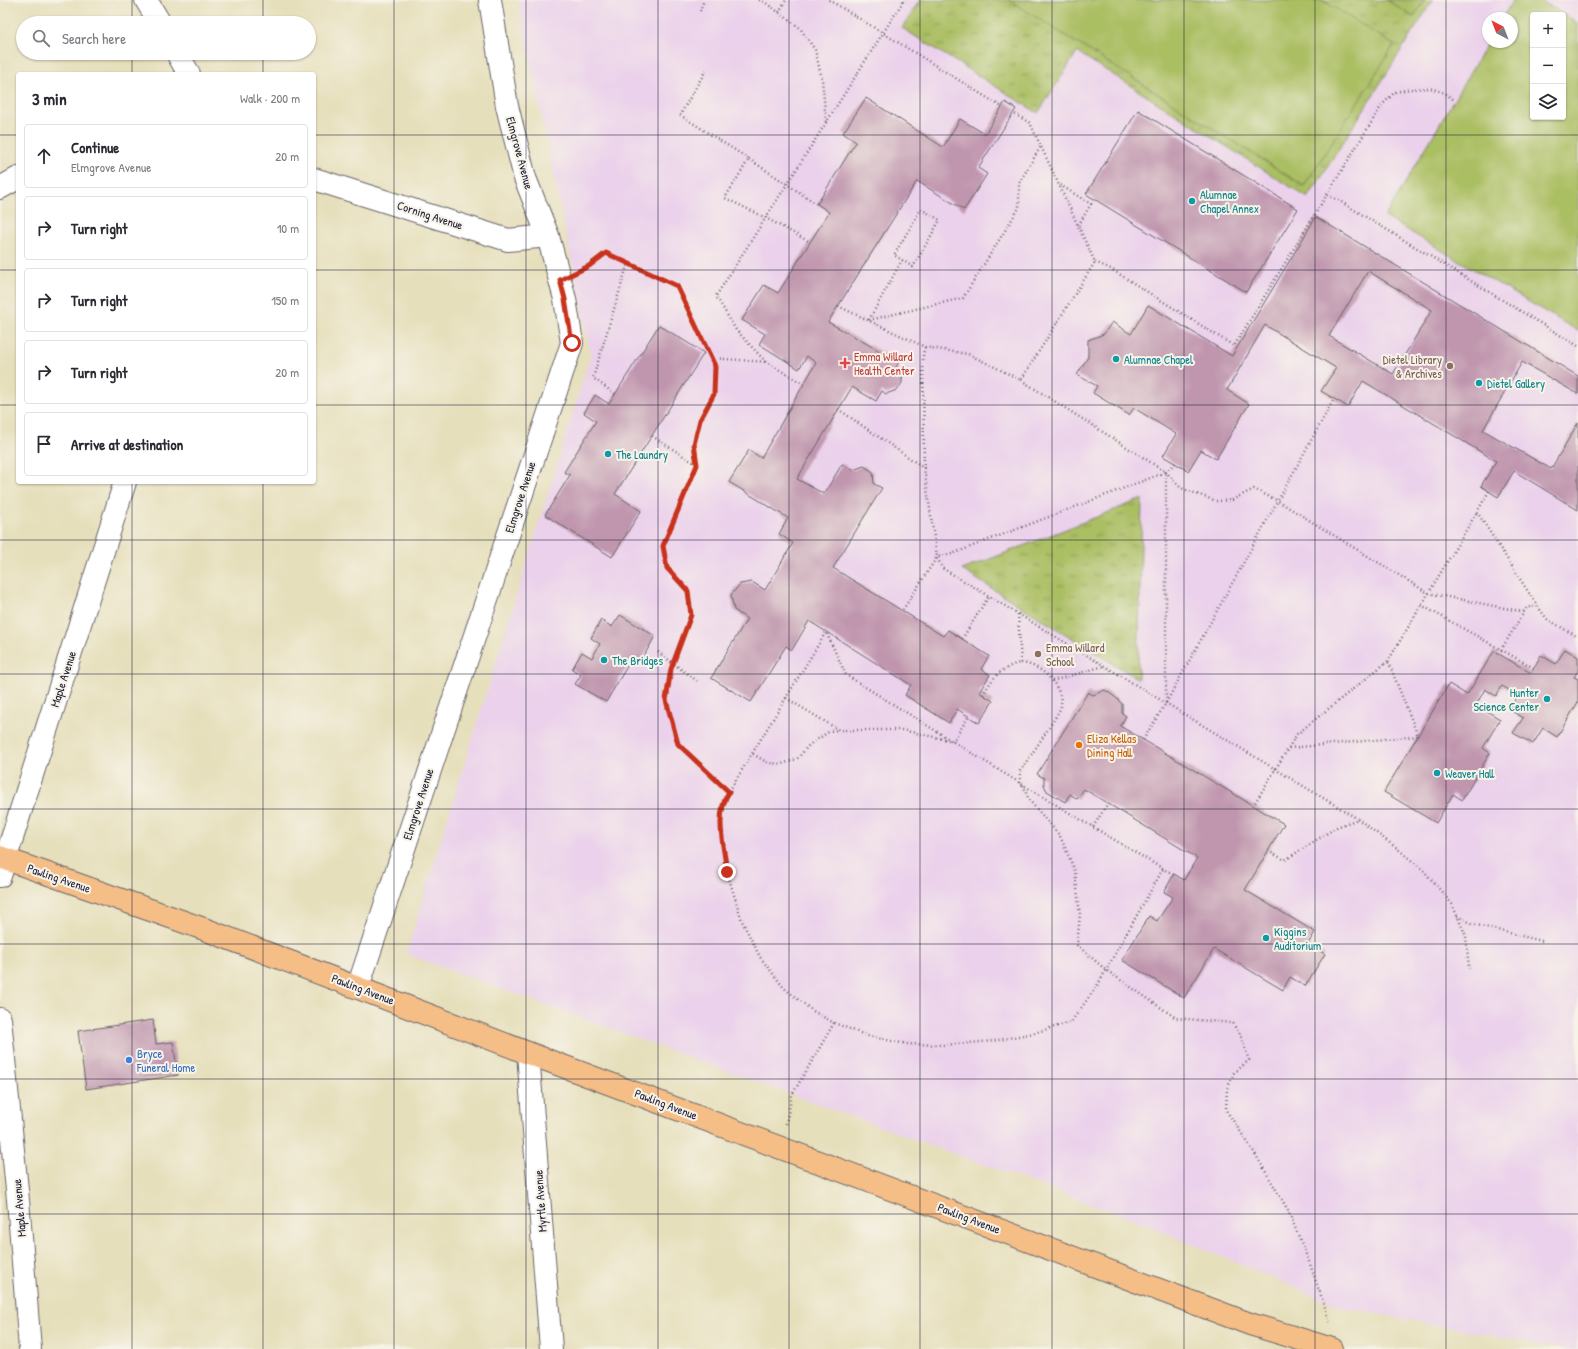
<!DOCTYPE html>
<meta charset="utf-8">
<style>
:root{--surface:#fff;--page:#f2f2f3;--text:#2b2b33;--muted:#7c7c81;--line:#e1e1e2}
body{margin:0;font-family:"Patrick Hand",sans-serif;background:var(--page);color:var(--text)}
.controls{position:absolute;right:12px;top:12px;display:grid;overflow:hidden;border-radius:4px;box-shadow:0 1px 3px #0004}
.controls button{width:36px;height:36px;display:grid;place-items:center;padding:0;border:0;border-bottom:1px solid var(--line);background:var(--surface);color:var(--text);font:20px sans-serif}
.compass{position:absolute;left:1482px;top:12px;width:36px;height:36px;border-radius:50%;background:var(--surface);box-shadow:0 1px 3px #0004;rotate:318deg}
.stop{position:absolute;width:12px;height:12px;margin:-9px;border:3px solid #c8321e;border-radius:50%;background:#fff}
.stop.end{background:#c8321e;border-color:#fff;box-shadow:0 1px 4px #0008}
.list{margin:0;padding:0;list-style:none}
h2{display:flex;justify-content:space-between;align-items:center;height:52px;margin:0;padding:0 16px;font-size:17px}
h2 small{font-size:13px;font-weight:400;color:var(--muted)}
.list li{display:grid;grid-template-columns:26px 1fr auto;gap:12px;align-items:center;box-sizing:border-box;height:64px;margin:0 8px 8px;padding:0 8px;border:1px solid var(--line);border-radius:4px}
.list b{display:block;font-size:15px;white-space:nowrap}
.list p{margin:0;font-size:13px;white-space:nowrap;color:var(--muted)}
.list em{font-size:13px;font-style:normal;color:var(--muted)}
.icon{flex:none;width:22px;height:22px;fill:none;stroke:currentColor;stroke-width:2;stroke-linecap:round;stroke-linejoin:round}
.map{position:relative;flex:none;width:1578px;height:1349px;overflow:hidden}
.search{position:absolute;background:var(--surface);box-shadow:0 1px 3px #0004;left:16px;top:16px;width:300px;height:44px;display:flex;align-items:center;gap:10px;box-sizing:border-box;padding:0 14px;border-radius:22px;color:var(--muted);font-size:15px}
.panel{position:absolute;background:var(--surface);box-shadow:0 1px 3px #0004;left:16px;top:72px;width:300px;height:412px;border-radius:4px}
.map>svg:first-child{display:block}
</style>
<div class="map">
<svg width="1578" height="1349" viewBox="0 0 1578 1349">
<defs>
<pattern id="grass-tufts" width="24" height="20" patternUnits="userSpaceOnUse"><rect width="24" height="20" fill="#aabe62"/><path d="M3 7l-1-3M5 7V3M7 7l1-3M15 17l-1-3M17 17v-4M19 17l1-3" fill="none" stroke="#8a9a52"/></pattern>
</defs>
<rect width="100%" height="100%" fill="#f7f3e8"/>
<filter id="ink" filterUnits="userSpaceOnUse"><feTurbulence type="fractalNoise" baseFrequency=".025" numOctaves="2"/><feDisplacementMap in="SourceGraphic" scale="8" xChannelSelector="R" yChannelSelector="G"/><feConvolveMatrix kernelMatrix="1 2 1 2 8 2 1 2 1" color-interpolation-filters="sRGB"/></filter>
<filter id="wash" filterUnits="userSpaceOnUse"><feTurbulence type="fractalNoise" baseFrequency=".012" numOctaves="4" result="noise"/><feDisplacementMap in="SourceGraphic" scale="16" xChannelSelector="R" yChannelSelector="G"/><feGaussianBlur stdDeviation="0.9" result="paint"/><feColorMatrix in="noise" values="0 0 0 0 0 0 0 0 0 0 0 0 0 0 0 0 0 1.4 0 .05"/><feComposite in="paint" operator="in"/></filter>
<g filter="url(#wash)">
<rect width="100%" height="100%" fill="#e6dfbb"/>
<!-- built -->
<path fill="#ebd1eb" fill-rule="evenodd" d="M518 0H1578V1349H1565L1341 1307 1128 1217 406 954 591 354ZM1533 15H1563V117H1533ZM1488 18H1512V42H1488Z"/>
<!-- grass -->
<path fill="url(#grass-tufts)" stroke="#66704e" d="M920 0H1433L1308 198 1077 52 1038 113 902 28Z
M1142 499 1138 679 962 570Z"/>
<!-- garden -->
<path fill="#aabe62" stroke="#66704e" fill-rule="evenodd" d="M1009 0H1322L1394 45 1304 186Z
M1386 0H1424L1414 17Z
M1513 0H1540L1578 23V331L1385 217 1488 42H1512V18H1502ZM1533 15H1563V117H1533Z"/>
<g id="blocks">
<!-- building -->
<path fill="#c096ae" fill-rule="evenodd" d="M866 98 943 147 960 119 985 134 1005 102 1016 109 978 168 987 174 964 210 917 181 828 322 899 362 896 367 902 373V383L897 390 886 394 882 391 876 401 852 387 797 479 824 494 842 464 853 470 864 466 873 472 874 484 882 488 833 568 943 636 948 630 989 656 981 669 990 675 979 692 993 701 979 723 957 709 949 723 905 695 911 685 809 621 792 650 786 646 751 702 711 678 747 619 734 610 731 595 740 584 752 582 765 590 793 543 779 534 788 518 729 482 749 450 761 458 816 363 807 356 799 369 759 344 765 334 742 320 764 285 778 293 829 212 817 204 856 142 843 133Z
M1138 110 1298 209 1246 292 1086 194Z
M1316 217 1578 376V394L1522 362 1483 430 1551 469 1578 423V510L1514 471 1498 497 1481 486 1496 461 1363 381 1348 407 1321 391 1336 368 1265 325 1227 390 1249 404 1216 459 1201 450 1188 471 1163 456 1176 434 1134 408 1129 415 1093 393 1097 386 1077 375 1088 357V340L1104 334 1112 322 1131 334 1148 305 1232 356ZM1368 271 1432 310 1393 374 1329 336Z
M659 325 704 353 615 494 641 511 612 557 545 515 570 475 564 472 596 421 584 413 595 395 609 404Z
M620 615 655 636 640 663 632 658 606 702 575 684 581 675 572 669 582 652 592 658 600 644 591 638 601 620 612 627Z
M1565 649 1578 657V671L1574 677 1578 679V702L1557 737 1543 728 1533 744 1513 733 1523 718 1510 710 1518 695 1502 686 1496 696 1485 689 1476 705 1500 719 1483 748 1490 753 1462 800 1453 794 1436 823 1384 792 1449 684 1467 695 1494 651 1531 673 1541 655 1556 664Z
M1105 690 1115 697 1122 704V713L1126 716 1120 726 1284 824 1245 890 1315 932 1308 944 1325 954 1305 986 1290 977 1283 990 1214 949 1184 998 1122 960 1149 916 1157 921 1173 897 1164 892 1174 874 1184 880 1197 858 1084 789 1077 799 1070 794 1065 802 1047 791 1044 785V778L1037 774 1088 692 1093 695Z
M153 1020 156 1044 173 1042 178 1075 86 1089 78 1031Z"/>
</g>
</g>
<g filter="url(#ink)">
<use href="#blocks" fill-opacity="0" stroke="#676468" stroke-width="1"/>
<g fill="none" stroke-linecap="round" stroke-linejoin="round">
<defs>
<path id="minor" d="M146 0 160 23
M177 53 189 74
M314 179 508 240 548 236
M0 188 18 178
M0 876 125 482
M358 987 572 343 565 299 548 236 525 178 507 106 490 0
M0 1019 18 1200 30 1349
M528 1053 551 1349"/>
<path id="primary" d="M0 857 204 929 528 1053 1250 1324 1332 1349"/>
</defs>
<!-- minor casing -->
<use href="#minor" stroke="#676468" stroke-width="24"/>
<!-- primary casing -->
<use href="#primary" stroke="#676468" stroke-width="24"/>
<!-- path -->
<path stroke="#676468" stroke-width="2.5" stroke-dasharray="1 3" stroke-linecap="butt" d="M759 0 766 3 800 28 815 50 822 79 826 122
M829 0 883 33 904 0
M700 11 704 0
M779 12 786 0
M706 70 680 115 749 159 725 198 766 218 810 242
M749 159 817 204
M1060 185 1091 204 1078 226
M1327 195 1338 200 1578 346
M921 209 940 220 913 267 894 255Z
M1095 262 1111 269 1234 346 1382 105 1395 92 1410 89 1430 88 1445 93 1454 100
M583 269 606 253 677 286 715 366 714 394 700 420 694 444 697 465 663 546 667 568 688 591 691 615 671 669 666 700 678 744 729 792
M838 306 925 347 968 354 1021 380 1095 262 1030 123 1013 113
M869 320 963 298 1019 208V183L1041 146
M869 320 902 260
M712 358 766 362
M1021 380 1166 472
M804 384 766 362 736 330 716 296 883 33 1002 107
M615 394 593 378 628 263
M838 409 924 468 937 557 902 611
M652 436 696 464
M1175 463 1166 472 1181 488 1216 501 1232 500 1254 489 1278 501 1428 593 1525 612
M924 468 923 354 925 347
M1489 491 1477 512 1538 607 1547 619 1578 637
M1421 605 1534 668
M1018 614 1021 663
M962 639 989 596
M1501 650 1527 607H1537
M658 652 697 681
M1052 681 1104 666
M983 695C989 684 995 674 1007 668 1010 666 1017 663 1021 663 1041 664 1063 686 1061 706 1060 713 1027 761 1020 771V783
M786 698 839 730H902L953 741 969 716
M1166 703 1334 399
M1143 740 1166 703V472L952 554 937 557 942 568 1358 819 1398 849 1424 871 1452 904 1466 936 1469 969
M1289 748 1418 736 1388 661
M753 754 768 763 782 764 797 759 809 745 830 731 838 730
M1023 785 1029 800 1060 836 1075 871 1080 915 1077 945 1106 970 1176 1018 1232 1023 1240 1034 1249 1060 1234 1073 1227 1089 1226 1110 1254 1152 1288 1210 1310 1264 1330 1322
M1253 806 1297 734 1388 661 1477 512
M1093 827 1108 803
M1268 851 1285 860 1337 827 1358 819
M1163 869 1023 785 846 675 826 632 725 798 721 822 727 872 742 921 760 957 784 988 813 1011 834 1023 868 1036 906 1044 944 1045 993 1041 1034 1033 1071 1022 1097 986 1163 869 1174 874
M1457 916 1473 924 1542 941
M786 1124 792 1095 834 1023"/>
<!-- minor -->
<use href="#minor" stroke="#fff" stroke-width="22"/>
<!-- primary -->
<use href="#primary" stroke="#f6be87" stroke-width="22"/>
</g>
</g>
<g fill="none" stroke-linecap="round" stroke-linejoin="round" filter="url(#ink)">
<!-- route -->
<path stroke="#c8321e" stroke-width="5" d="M572 343 565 299 560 280 589 266 606 253 677 286 715 366 714 394 700 420 694 444 697 465 663 546 667 568 688 591 691 615 671 669 666 700 678 744 729 792C714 814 724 847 727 872"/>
</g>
<!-- grid -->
<path fill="none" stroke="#22223b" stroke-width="1" stroke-opacity="0.55" d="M132 0V23M263 0V23M394 0V1349M526 0V1349M658 0V1349M789 0V1349M920 0V1349M1052 0V1349M1184 0V1349M1315 0V1349M1446 0V1349M132 53V74M263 53V74M0 135H18M314 135H1578M0 270H18M314 270H1578M0 405H18M314 405H1578M132 482V1349M263 482V1349M0 540H1578M0 674H1578M0 809H1578M0 944H1578M0 1079H1578M0 1214H1578"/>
<!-- markers -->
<g fill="#0f9aa8" stroke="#f7f3e8" stroke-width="1.5">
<circle cx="1192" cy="201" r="4"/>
<circle cx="1116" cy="359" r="4"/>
<circle cx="1479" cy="383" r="4"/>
<circle cx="608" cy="454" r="4"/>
<circle cx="604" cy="660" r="4"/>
<circle cx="1547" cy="699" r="4"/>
<circle cx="1437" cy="773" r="4"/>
<circle cx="1266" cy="938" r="4"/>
</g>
<path fill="#e0444e" stroke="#f7f3e8" stroke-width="1.5" d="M843 357h4v4h4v4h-4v4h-4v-4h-4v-4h4z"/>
<g fill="#8d6e63" stroke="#f7f3e8" stroke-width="1.5">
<circle cx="1450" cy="366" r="4"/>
<circle cx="1038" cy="654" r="4"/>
</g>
<circle fill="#e8710a" stroke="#f7f3e8" stroke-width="1.5" cx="1079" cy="745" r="4"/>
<circle fill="#3f7fe0" stroke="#f7f3e8" stroke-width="1.5" cx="129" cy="1060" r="4"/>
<g text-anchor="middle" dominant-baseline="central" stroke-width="4" stroke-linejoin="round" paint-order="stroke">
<!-- street labels -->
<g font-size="12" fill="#22223b" stroke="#f7f3e8">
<text transform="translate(520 153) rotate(75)">Elmgrove Avenue</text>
<text transform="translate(430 215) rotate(18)">Corning Avenue</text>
<text transform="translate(520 497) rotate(-72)">Elmgrove Avenue</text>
<text transform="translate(63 679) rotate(-72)">Maple Avenue</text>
<text transform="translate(418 804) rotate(-72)">Elmgrove Avenue</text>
<text transform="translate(59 878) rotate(19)">Pawling Avenue</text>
<text transform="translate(363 989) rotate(21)">Pawling Avenue</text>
<text transform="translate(666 1104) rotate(21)">Pawling Avenue</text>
<text transform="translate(540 1201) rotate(-94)">Myrtle Avenue</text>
<text transform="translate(19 1208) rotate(-95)">Maple Avenue</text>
<text transform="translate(969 1218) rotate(21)">Pawling Avenue</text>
</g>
<!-- culture labels -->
<g font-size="12" fill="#0d838f" stroke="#f7f3e8" text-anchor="start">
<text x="1200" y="194">Alumnae<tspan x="1200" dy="14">Chapel Annex</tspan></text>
<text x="1124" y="359">Alumnae Chapel</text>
<text x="1487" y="383">Dietel Gallery</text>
<text x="616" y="454">The Laundry</text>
<text x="612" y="660">The Bridges</text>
<text x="1539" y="692" text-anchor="end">Hunter<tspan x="1539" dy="14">Science Center</tspan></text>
<text x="1445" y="773">Weaver Hall</text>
<text x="1274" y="931">Kiggins<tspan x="1274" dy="14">Auditorium</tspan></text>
</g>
<!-- health labels -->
<g font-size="12" fill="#be3a42" stroke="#f7f3e8" text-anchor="start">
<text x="854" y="356">Emma Willard<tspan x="854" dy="14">Health Center</tspan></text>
</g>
<!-- education labels -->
<g font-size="12" fill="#785e54" stroke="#f7f3e8" text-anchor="end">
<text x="1442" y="359">Dietel Library<tspan x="1442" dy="14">&amp; Archives</tspan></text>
<text x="1046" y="647" text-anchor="start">Emma Willard<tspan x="1046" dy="14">School</tspan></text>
</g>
<!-- food labels -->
<g font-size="12" fill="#c56008" stroke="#f7f3e8" text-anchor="start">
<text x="1087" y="738">Eliza Kellas<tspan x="1087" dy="14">Dining Hall</tspan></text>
</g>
<!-- shop labels -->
<g font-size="12" fill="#366cbe" stroke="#f7f3e8" text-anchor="start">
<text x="137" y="1053">Bryce<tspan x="137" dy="14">Funeral Home</tspan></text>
</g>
</g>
</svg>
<div class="controls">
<button>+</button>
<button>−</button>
<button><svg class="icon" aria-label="layers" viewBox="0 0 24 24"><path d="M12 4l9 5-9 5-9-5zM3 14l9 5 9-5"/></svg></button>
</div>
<svg class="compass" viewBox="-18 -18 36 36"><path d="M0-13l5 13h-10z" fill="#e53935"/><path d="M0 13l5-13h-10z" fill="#7c7c81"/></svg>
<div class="stop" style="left:572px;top:343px"></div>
<div class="stop end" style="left:727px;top:872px"></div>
<div class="search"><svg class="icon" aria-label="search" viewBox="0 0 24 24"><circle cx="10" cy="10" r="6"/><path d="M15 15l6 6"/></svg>Search here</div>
<section class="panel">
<h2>3 min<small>Walk · 200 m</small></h2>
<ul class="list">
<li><svg class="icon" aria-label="ahead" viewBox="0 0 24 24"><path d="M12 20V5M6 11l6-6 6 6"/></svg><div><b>Continue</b><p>Elmgrove Avenue</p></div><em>20 m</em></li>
<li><svg class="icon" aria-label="right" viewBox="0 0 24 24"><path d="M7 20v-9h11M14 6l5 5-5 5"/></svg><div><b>Turn right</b></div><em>10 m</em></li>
<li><svg class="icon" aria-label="right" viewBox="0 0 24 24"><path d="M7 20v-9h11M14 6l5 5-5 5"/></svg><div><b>Turn right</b></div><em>150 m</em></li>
<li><svg class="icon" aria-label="right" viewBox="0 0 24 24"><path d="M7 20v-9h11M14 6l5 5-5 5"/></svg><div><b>Turn right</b></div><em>20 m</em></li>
<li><svg class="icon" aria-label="arrive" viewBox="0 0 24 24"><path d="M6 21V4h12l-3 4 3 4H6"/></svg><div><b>Arrive at destination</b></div></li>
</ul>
</section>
</div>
